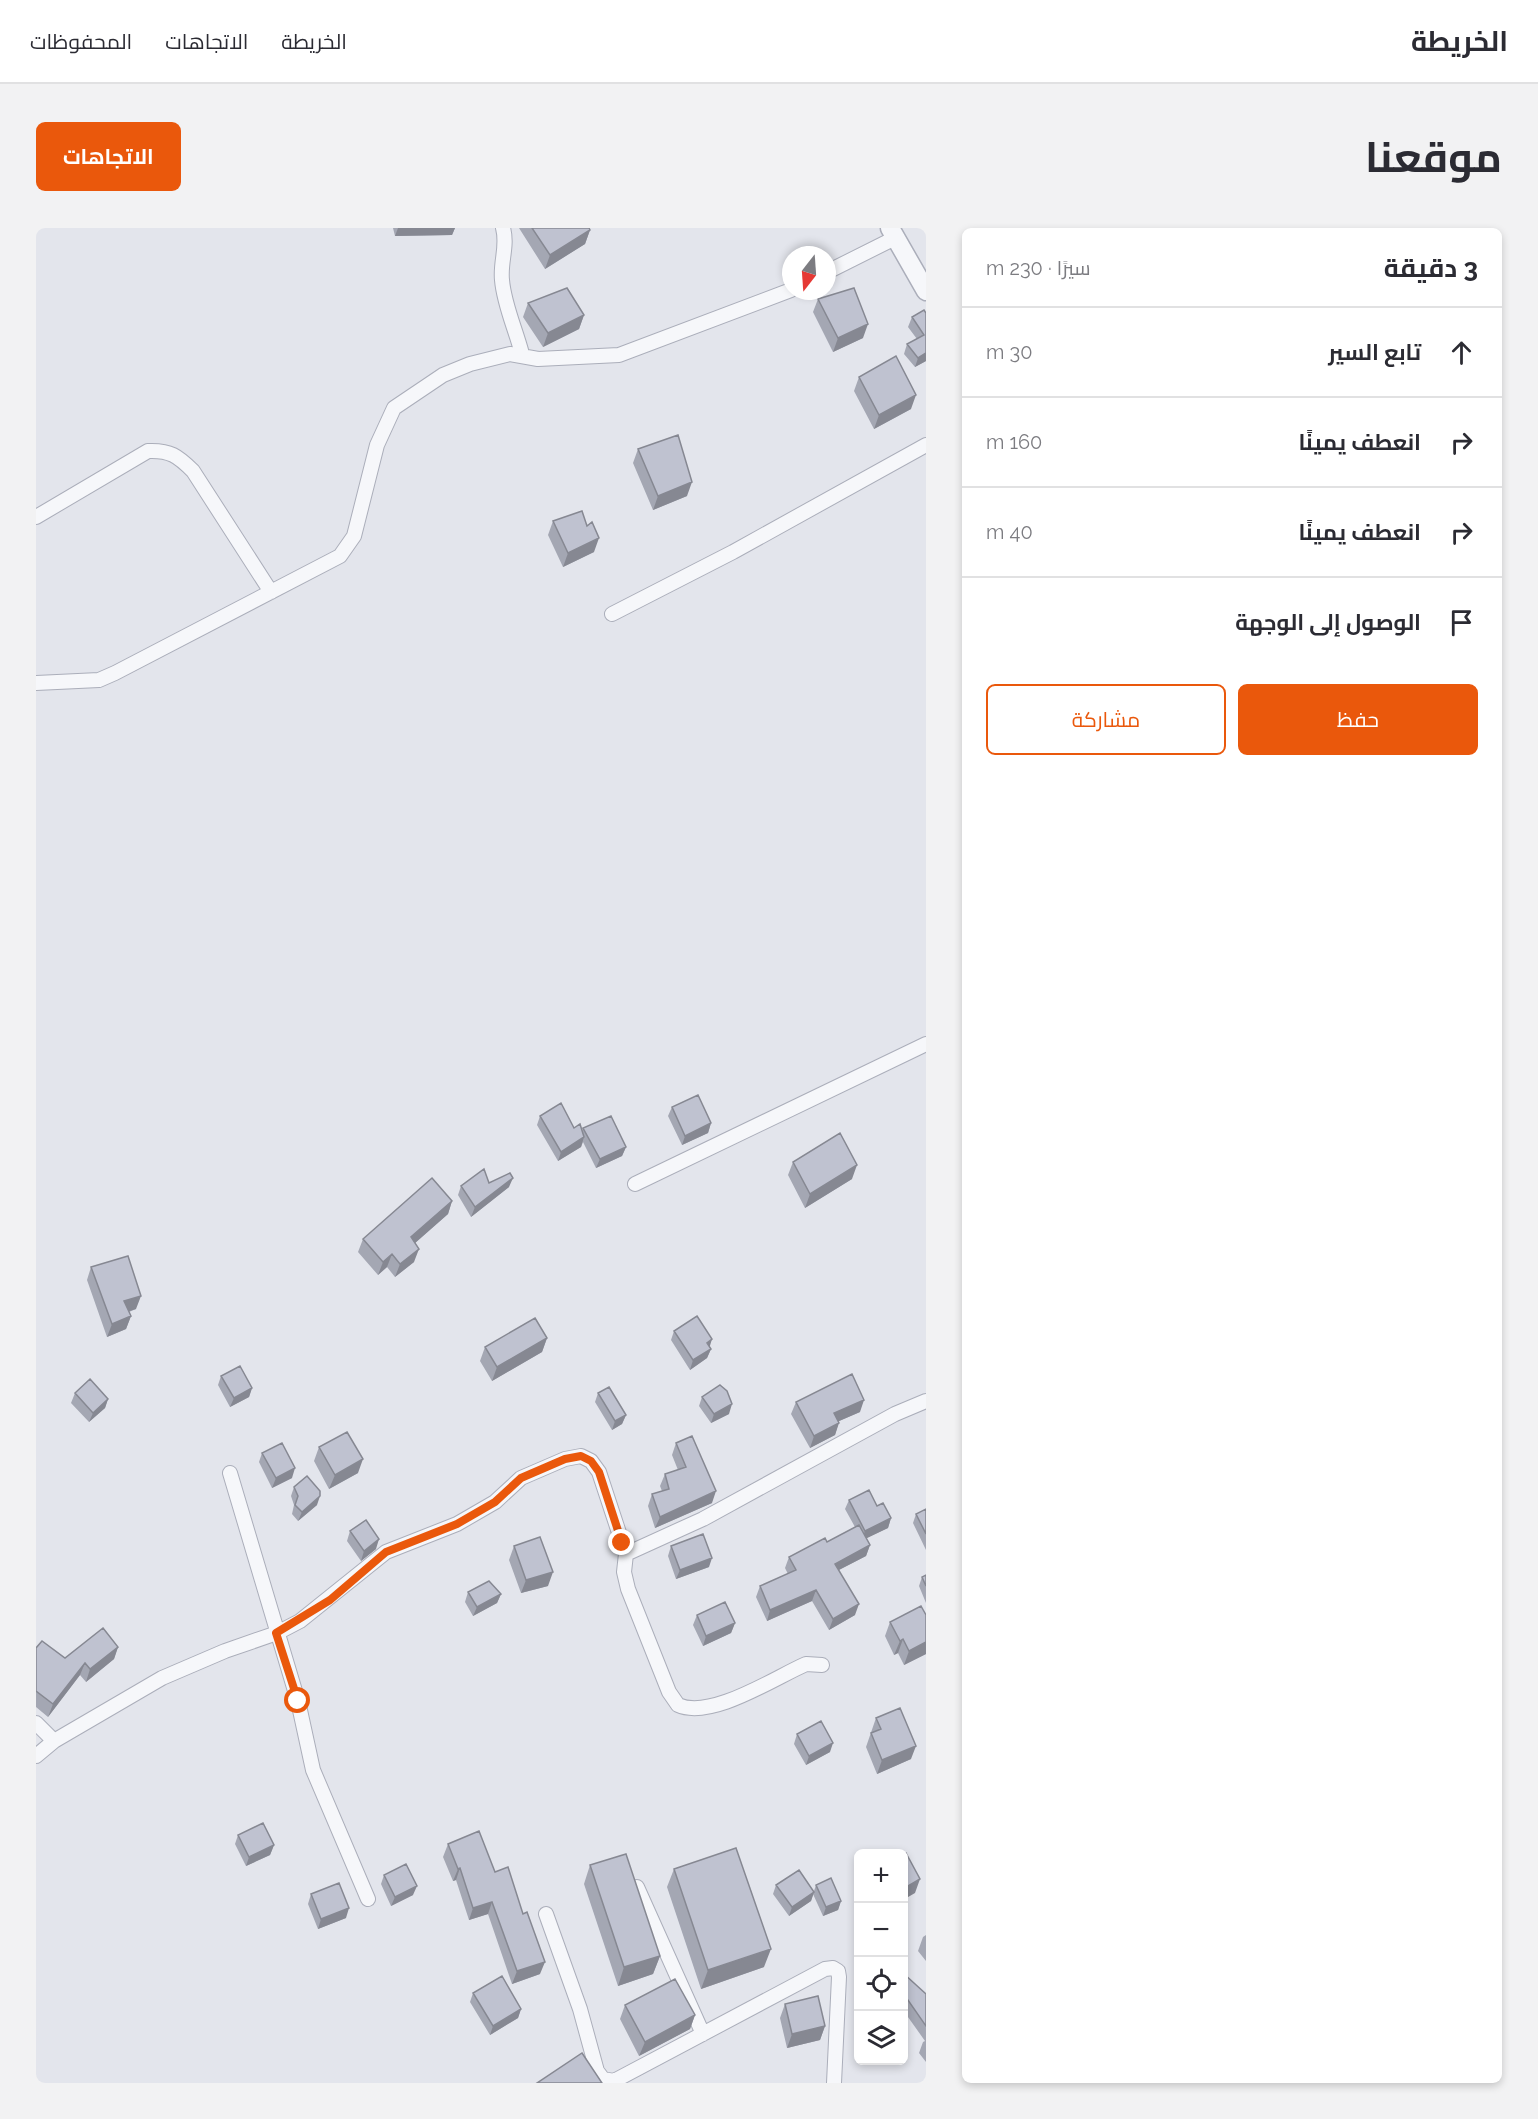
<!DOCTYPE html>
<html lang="ar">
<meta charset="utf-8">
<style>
:root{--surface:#fff;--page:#f2f2f3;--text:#2b2b33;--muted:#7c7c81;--line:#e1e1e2;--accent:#ea580c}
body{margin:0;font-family:Raleway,Cairo,sans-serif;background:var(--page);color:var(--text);direction:rtl}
.controls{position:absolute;right:18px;bottom:18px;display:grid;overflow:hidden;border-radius:9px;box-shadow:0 3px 9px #0003}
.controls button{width:54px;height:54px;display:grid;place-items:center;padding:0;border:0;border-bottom:2px solid var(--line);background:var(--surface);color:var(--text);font:30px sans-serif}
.compass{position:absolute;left:746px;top:18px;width:54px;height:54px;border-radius:50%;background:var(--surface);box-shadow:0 3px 9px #0003;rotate:197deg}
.stop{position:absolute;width:18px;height:18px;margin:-14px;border:4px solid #ea580c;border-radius:50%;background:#fff}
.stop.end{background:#ea580c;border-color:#fff;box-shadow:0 2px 6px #0008}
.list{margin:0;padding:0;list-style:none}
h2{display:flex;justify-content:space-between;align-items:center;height:78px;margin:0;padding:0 24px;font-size:26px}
h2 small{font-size:20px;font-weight:400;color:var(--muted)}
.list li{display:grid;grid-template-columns:39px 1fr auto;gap:18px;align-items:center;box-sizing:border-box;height:90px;padding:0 24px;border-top:2px solid var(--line)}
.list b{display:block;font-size:22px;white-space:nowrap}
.list em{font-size:20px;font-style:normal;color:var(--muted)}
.actions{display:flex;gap:12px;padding:18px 24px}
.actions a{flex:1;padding:14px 0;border:2px solid var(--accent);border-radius:9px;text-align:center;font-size:21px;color:var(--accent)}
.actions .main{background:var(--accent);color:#fff}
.icon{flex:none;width:33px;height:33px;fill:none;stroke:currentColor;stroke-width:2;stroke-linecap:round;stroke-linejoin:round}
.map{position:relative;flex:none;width:890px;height:1855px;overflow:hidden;direction:ltr;border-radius:9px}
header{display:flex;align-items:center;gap:36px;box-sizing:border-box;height:84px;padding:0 30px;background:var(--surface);border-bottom:2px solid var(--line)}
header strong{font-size:28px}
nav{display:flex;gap:33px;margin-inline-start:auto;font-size:21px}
.intro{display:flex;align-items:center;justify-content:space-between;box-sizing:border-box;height:144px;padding:0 36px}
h1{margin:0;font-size:42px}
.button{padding:15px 27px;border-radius:9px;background:var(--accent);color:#fff;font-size:21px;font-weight:700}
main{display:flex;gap:36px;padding:0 36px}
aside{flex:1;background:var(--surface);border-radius:9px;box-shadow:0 3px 9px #0003}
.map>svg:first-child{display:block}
</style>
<header>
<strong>الخريطة</strong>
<nav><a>الخريطة</a><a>الاتجاهات</a><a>المحفوظات</a></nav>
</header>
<div class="intro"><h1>موقعنا</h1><a class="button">الاتجاهات</a></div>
<main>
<aside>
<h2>3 دقيقة<small>سيرًا · 230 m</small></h2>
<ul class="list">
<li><svg class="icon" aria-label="ahead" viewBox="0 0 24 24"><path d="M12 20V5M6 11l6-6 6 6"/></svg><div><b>تابع السير</b></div><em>30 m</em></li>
<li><svg class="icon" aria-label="right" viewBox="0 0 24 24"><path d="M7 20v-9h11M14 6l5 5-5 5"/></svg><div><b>انعطف يمينًا</b></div><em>160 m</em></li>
<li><svg class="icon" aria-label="right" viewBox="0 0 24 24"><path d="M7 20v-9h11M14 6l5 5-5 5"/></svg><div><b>انعطف يمينًا</b></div><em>40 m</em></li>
<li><svg class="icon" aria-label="arrive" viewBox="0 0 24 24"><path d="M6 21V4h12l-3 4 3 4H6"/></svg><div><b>الوصول إلى الوجهة</b></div></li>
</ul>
<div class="actions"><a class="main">حفظ</a><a>مشاركة</a></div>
</aside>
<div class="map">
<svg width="890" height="1855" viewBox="0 0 890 1855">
<rect width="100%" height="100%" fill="#e3e5ec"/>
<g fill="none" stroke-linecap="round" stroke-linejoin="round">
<defs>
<path id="minor" d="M467 0C472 18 464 34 466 52 468 77 480 102 486 126
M791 44 859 10
M0 289 112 223C134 222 142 228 157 243L235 364
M576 386 697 324 890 217
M0 455 63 452 79 445 304 328 318 308 341 217 358 180 407 147 434 136 474 126 502 131 583 127 755 62
M599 956 890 816
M194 1245 262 1473 277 1542 332 1671
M590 1326 588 1344 592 1361 633 1464 642 1477C675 1492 738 1450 770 1436L786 1437
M0 1495 18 1513 126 1450 189 1423 241 1405 264 1393 350 1324 421 1296 459 1274 485 1250 529 1231 545 1228 555 1233 563 1244 590 1326 667 1291 859 1186 890 1173
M0 1528 18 1513
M601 1659 667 1806
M510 1686 544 1781 561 1843 567 1851 578 1853 789 1741 797 1740 802 1743 803 1749 798 1855"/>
<path id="tertiary" d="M854 0 890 63"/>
</defs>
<!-- minor casing -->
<use href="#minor" stroke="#abaeba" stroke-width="16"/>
<!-- tertiary casing -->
<use href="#tertiary" stroke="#abaeba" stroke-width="21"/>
<!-- minor -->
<use href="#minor" stroke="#f6f7fa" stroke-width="14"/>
<!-- tertiary -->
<use href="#tertiary" stroke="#f6f7fa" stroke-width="18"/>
</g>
<!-- wall -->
<path fill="#a4a7b3" d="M357 0H419L416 7 359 8Z
M483 0H553L554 2 549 16 509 41Z
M782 71 827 110 797 124 777 84Z
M492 75 548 87 543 101 507 119 487 89Z
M890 85V133L879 139 868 126 871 116 881 111 872 99 876 89Z
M823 149 875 181 838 201 818 163Z
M602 221 651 268 617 282 597 235Z
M517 293 551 298 558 324 527 339 512 307Z
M636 879 675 895 672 905 646 917 632 888Z
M504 888 546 903 547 900 590 919 586 928 560 940 547 914 545 919 522 933 501 897Z
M757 934 816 951 769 980 752 947Z
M453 955 473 959 435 989 422 967 425 958Z
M416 973 412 986 379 1015 378 1034 359 1049 351 1039 342 1047 322 1024 327 1011Z
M55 1039 100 1081 93 1084 95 1088 90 1101 71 1109 51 1052Z
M638 1103 675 1121 671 1130 654 1142 635 1112Z
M511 1110 506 1124 456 1153 444 1133 449 1119Z
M185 1148 216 1160 213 1169 194 1179 182 1157Z
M39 1165 72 1171 69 1180 53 1194 35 1175Z
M562 1165 590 1187 586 1196 576 1202 559 1174Z
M666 1169 693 1186 675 1195 663 1178Z
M760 1174 824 1184 803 1193 799 1207 774 1220 755 1186Z
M640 1215 676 1275 619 1300 612 1278 616 1266 626 1263 624 1258 629 1246 642 1242 636 1227Z
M283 1219 322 1245 293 1261 278 1233Z
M226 1225 256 1250 236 1260 223 1234Z
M258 1259 281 1277 262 1293 256 1286 258 1277 255 1268Z
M813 1272 841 1278 855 1290 852 1300 830 1310 834 1317 830 1328 803 1342 819 1387 793 1402 776 1373 731 1393 720 1369 724 1358 752 1346 749 1340 753 1329 791 1314 819 1299 809 1281Z
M890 1281V1322L877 1295 880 1286Z
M314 1303 340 1321 325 1333 311 1313Z
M478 1318 512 1358 485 1365 473 1332Z
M635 1318 673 1339 640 1351 632 1328Z
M890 1347V1375L883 1358 886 1349Z
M432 1364 465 1366 461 1375 437 1388 429 1374Z
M661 1387 699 1395 695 1405 667 1418 657 1397Z
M890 1387V1426L868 1437 862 1425 858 1427 849 1408 854 1394Z
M82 1419 78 1431 50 1454 44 1447 12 1489 0 1479V1420L29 1430Z
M840 1490 875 1531 841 1546 830 1519Z
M761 1506 794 1524 770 1537 758 1516Z
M202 1607 238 1617 234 1627 210 1638 199 1616Z
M412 1616 459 1644 504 1746 476 1756 452 1686 433 1692 420 1652 417 1653 407 1629Z
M554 1637 624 1728 617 1746 582 1758 548 1656Z
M638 1641 728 1739 665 1761 631 1659Z
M348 1647 377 1667 355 1678 345 1656Z
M740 1657 778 1664 775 1673 753 1688 737 1666Z
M780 1657 805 1673 802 1682 787 1688 777 1666Z
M275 1666 310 1690 282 1701 272 1676Z
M890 1707V1733L882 1723 887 1709Z
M867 1745 890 1766V1834L883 1825 887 1814 889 1813 867 1782Z
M437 1765 485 1781 482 1790 454 1807 434 1774Z
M749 1776 789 1798 784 1812 751 1820 744 1790Z
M589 1777 659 1787 654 1801 603 1828 584 1791Z"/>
<!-- shaded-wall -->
<path fill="#868892" d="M362 0H419L416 7 359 8Z
M554 2 549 16 509 41 514 27Z
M548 87 543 101 507 119 512 105Z
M832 96 827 110 797 124 802 110Z
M890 125V133L879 139 882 130Z
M880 167 875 181 838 201 843 187Z
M656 254 651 268 617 282 622 268Z
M563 310 558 324 527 339 532 325Z
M675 895 672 905 646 917 649 908Z
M548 909 545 919 522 933 525 924Z
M590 919 586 928 560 940 564 931Z
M821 937 816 951 769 980 774 966Z
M477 950 473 959 435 989 439 979Z
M416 973 412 986 370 1023 375 1009Z
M383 1021 378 1034 359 1049 364 1036Z
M356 1026 351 1039 342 1047 347 1034Z
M105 1068 100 1081 84 1086 88 1073Z
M95 1088 90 1101 71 1109 76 1096Z
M511 1110 506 1124 456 1153 461 1139Z
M676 1111 673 1121 671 1115Z
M675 1121 671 1130 654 1142 657 1132Z
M216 1160 213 1169 194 1179 198 1170Z
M72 1171 69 1180 53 1194 57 1185Z
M828 1172 824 1184 794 1197 798 1185Z
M696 1176 693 1186 675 1195 678 1186Z
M590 1187 586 1196 576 1202 579 1193Z
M803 1195 799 1207 774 1220 778 1208Z
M327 1231 322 1245 293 1261 299 1247Z
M259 1240 256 1250 236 1260 240 1250Z
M680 1263 676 1275 619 1300 624 1289Z
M284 1268 281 1277 262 1293 266 1284Z
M855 1290 852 1300 825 1313 829 1303Z
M343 1311 340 1321 325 1333 328 1323Z
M834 1317 830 1328 795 1346 799 1336Z
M676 1330 673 1339 640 1351 644 1342Z
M517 1344 512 1358 485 1365 490 1352Z
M780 1362 776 1373 731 1393 734 1382Z
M465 1366 461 1375 437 1388 441 1379Z
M823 1376 819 1387 793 1402 797 1391Z
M699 1395 695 1405 667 1418 670 1408Z
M867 1411 862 1425 858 1427 864 1413Z
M890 1414V1426L868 1437 873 1423Z
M82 1419 78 1431 50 1454 54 1441Z
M49 1435 44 1447 12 1489 17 1476Z
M797 1515 794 1524 770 1537 773 1528Z
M880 1518 875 1531 841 1546 846 1532Z
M238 1617 234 1627 210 1638 213 1629Z
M424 1640 420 1652 417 1653 422 1641Z
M884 1651 879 1665 867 1672V1661Z
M381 1658 377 1667 355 1678 359 1669Z
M778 1664 775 1673 753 1688 756 1679Z
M805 1673 802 1682 787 1688 790 1679Z
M456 1674 452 1686 433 1692 437 1680Z
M313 1680 310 1690 282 1701 285 1691Z
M735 1721 728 1739 665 1761 672 1742Z
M624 1728 617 1746 582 1758 588 1739Z
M509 1734 504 1746 476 1756 481 1743Z
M485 1781 482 1790 454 1807 457 1798Z
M659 1787 654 1801 603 1828 609 1814Z
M789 1798 784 1812 751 1820 756 1806Z"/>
<!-- building -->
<path fill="#bfc2d0" stroke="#868892" stroke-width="1.5" d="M496 0H553L554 2 514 27Z
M531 60 548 87 512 105 492 75Z
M818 60 832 96 802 110 782 71Z
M888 82 890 85V125L882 130 871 116 888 107 876 89Z
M860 128 880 167 843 187 823 149Z
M642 207 656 254 622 268 602 221Z
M546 283 551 298 556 294 563 310 532 325 517 293Z
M662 867 675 895 649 908 636 879Z
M525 875 538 900 544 896 548 909 525 924 504 888Z
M575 888 590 919 564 931 547 900Z
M804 905 821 937 774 966 757 934Z
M448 941 453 955 474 945 477 950 439 979 425 958Z
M396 950 416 973 375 1009 383 1021 364 1036 356 1026 347 1034 327 1011Z
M92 1028 105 1068 88 1073 95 1088 76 1096 55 1039Z
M661 1088 676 1111 671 1115 675 1121 657 1132 638 1103Z
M499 1090 511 1110 461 1139 449 1119Z
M204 1138 216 1160 198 1170 185 1148Z
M816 1146 828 1172 798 1185 803 1195 778 1208 760 1174Z
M54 1151 72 1171 57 1185 39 1165Z
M684 1157 691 1163 696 1176 678 1186 666 1169Z
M573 1159 590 1187 579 1193 562 1165Z
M311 1204 327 1231 299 1247 283 1219Z
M656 1208 680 1263 624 1289 616 1266 633 1261 629 1246 650 1239 640 1215Z
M246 1215 259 1240 240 1250 226 1225Z
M271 1248 284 1263V1268L266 1284 259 1277 262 1268 258 1259Z
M833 1262 841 1278 847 1275 855 1290 829 1303 813 1272Z
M890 1281V1306L880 1286Z
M330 1292 343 1311 328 1323 314 1303Z
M823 1297 834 1317 799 1336 823 1376 797 1391 780 1362 734 1382 724 1358 760 1342 753 1329 789 1310 791 1314Z
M667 1306 676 1330 644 1342 635 1318Z
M504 1309 517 1344 490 1352 478 1318Z
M890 1347V1358L886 1349Z
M453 1353 465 1366 441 1379 432 1364Z
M689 1374 699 1395 670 1408 661 1387Z
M885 1378 890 1387V1414L873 1423 867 1411 864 1413 854 1394Z
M67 1400 82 1419 54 1441 49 1435 17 1476 0 1463V1420L6 1413 29 1430Z
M864 1480 880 1518 846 1532 835 1505 845 1501 840 1490Z
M785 1493 797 1515 773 1528 761 1506Z
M227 1595 238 1617 213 1629 202 1607Z
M443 1603 459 1644 472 1639 487 1686 491 1684 509 1734 481 1743 456 1674 437 1680 424 1640 422 1641 412 1616Z
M700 1620 735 1721 672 1742 638 1641Z
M870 1625 884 1651 867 1661V1626Z
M590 1626 624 1728 588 1739 554 1637Z
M370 1636 381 1658 359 1669 348 1647Z
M763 1642 778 1664 756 1679 740 1657Z
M795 1650 805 1673 790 1679 780 1657Z
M303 1655 313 1680 285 1691 275 1666Z
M867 1745 890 1766V1798L867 1765Z
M466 1748 485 1781 457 1798 437 1765Z
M639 1751 659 1787 609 1814 589 1777Z
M782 1768 789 1798 756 1806 749 1776Z
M546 1825 566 1855H501Z"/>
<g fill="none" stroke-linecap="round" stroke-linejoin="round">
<!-- route -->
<path stroke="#ea580c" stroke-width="8" d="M262 1473 240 1405 294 1372 350 1324 421 1296 459 1274 485 1250 529 1231 545 1228 555 1233 563 1244 586 1315"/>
</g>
</svg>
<div class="controls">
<button>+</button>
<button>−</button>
<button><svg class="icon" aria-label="locate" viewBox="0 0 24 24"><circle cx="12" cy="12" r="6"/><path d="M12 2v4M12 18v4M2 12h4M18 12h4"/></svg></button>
<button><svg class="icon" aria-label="layers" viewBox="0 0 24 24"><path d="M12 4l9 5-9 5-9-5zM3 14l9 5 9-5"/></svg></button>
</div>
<svg class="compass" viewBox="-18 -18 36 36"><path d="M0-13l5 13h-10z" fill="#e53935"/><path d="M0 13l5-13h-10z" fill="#7c7c81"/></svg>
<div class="stop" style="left:262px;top:1473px"></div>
<div class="stop end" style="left:586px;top:1315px"></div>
</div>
</main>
